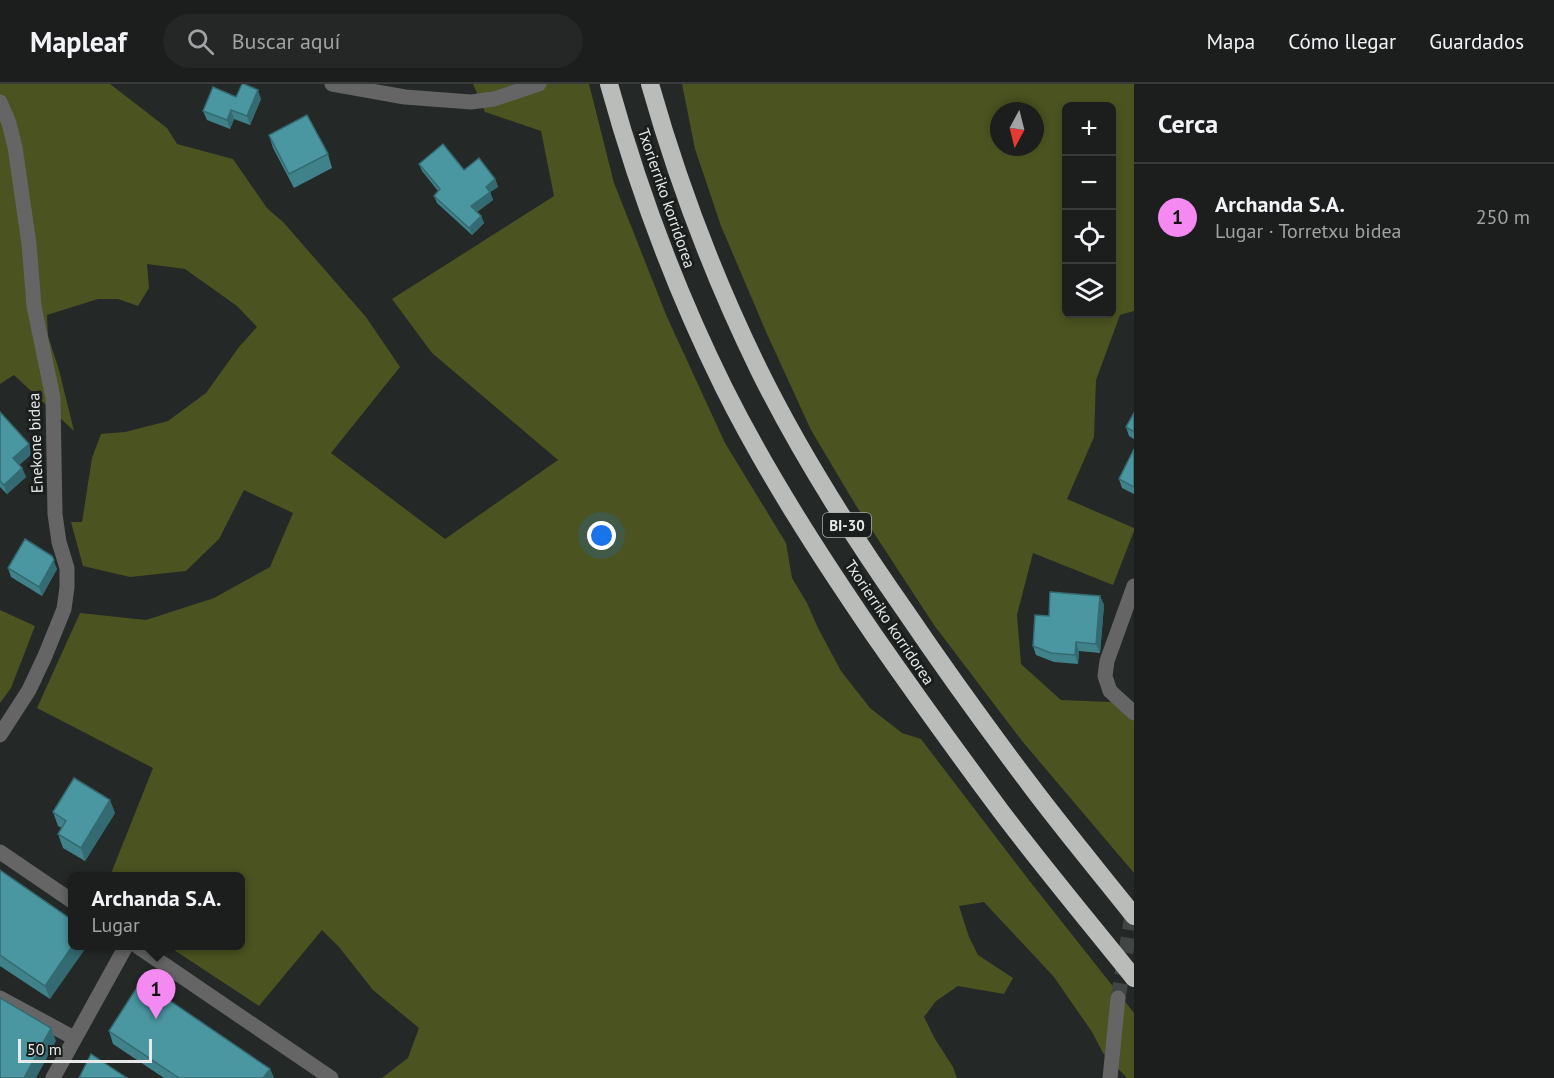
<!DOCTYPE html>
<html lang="es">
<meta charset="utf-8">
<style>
:root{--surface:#1b1e1d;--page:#242726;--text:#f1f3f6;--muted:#a0a2a4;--line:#393c3b;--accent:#f489f1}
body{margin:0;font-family:"PT Sans",sans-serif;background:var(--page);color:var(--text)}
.controls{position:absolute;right:18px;top:18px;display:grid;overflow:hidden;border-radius:9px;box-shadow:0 3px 9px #0003}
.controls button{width:54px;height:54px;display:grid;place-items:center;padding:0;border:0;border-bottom:2px solid var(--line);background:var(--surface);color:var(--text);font:30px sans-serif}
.compass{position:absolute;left:990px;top:18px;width:54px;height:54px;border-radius:50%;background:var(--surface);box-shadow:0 3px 9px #0003;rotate:187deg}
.scale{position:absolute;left:18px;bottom:15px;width:134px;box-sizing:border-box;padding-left:6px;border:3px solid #e7eae9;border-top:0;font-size:16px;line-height:21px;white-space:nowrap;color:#e7eae9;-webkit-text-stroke:4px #1a1e1d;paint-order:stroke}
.you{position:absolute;left:602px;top:452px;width:21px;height:21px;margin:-15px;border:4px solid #fff;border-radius:50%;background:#1a73e8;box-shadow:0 0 0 9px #1a73e833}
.badge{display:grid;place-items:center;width:39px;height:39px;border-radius:50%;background:var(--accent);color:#111;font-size:20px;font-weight:700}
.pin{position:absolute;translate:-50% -50px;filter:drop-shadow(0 2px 3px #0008)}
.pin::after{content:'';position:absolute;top:32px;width:21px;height:18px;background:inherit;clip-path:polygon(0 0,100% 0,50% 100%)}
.popup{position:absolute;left:68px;top:788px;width:177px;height:78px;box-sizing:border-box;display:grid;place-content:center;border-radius:9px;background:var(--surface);filter:drop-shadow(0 2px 4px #0005);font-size:20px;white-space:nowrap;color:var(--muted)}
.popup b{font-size:22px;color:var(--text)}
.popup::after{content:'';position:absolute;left:50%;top:100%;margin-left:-12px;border:12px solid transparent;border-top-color:var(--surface)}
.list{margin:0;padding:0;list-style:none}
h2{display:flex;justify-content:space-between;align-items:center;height:78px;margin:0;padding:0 24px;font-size:26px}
h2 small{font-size:20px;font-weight:400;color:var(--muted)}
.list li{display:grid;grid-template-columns:39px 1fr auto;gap:18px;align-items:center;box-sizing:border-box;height:108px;padding:0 24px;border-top:2px solid var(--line)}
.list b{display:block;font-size:22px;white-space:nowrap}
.list p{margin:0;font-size:20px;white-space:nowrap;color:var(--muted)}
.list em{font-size:20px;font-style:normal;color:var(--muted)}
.icon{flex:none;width:33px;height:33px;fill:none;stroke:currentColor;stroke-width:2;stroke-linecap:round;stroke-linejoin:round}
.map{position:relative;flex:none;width:1134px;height:994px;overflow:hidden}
header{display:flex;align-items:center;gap:36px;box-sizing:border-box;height:84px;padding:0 30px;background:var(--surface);border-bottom:2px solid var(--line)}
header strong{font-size:28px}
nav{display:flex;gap:33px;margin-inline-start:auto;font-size:21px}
.search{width:420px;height:54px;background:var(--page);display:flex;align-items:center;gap:15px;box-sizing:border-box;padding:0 21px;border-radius:33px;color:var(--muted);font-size:22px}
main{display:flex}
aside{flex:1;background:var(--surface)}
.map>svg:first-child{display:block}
</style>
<header>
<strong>Mapleaf</strong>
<div class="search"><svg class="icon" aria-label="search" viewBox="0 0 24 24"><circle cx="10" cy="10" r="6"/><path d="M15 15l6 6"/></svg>Buscar aquí</div>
<nav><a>Mapa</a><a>Cómo llegar</a><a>Guardados</a></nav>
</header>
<main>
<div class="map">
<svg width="1134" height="994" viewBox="0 0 1134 994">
<rect width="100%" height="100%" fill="#242827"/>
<!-- green -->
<path fill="#4b5320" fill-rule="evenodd" d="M0 0H110L167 44 177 60 233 75 267 124 284 139 366 233 400 283 331 369 445 455 558 376 432 269 392 215 554 112 541 47 485 28 473 0H589L614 99 667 233 725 359 786 459 792 494 807 519 818 544 841 587 870 624 902 649 921 655 1028 795 1134 929V994H1127L1103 969 1092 948 1054 893 984 818 959 822 969 853 978 871 1013 894 1004 910 958 902 936 917 924 933 935 955 953 983 957 994H382L408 974 419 944 373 906 339 863 322 846 259 922 168 862H240V792H110L153 684 37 624 80 529 146 536 214 514 270 483 293 429 244 406 219 455 186 487 130 493 83 482 71 438H82L92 374 101 350 125 348 168 337 206 309 239 263 257 243 237 222 185 185 147 180 149 204 138 222 118 215H98L47 231 48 252 59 286 74 347 14 291 0 300Z
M682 0H1134V227L1120 231 1096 296 1094 353 1067 415 1134 444V447L1113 501 1033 469 1017 531 1021 580 1061 616 1134 619V789L1022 657 934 541 855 420 811 346 767 250 721 142 695 65ZM1066 22H1112V230H1066ZM999 27H1035V63H999Z
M0 526 35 542 11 604 0 619Z"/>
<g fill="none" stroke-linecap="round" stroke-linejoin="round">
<!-- street-tunnel -->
<path stroke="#414544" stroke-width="15" stroke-dasharray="15 8" stroke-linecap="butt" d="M1118 914 1134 820"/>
<!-- street -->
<path stroke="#646564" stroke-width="15" d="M332 0 405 13 471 18 494 15 539 0
M0 18 9 39 15 63 29 160 34 222 53 314 55 430 59 458 67 484V503L64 525 45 572 29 606 0 651
M1134 502 1107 577 1105 592 1110 607 1134 629
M0 768 72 817
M137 862 331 994
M0 914 74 954
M53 994 126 862
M1110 994 1118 914"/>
<!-- highway -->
<path stroke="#b9bcb9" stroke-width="18" d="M609 0C638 105 676 207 724 304 767 390 820 472 874 551 915 610 957 668 1000 726 1043 783 1089 838 1134 894
M650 0C678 99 714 194 759 286 801 371 852 451 906 528 946 587 988 645 1031 702 1064 746 1100 789 1134 832"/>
</g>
<!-- wall -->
<path fill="#40828a" d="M236 13 261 15 250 41 234 35 230 45 207 36 203 27Z
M269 51 328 70 332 84 294 104 273 64Z
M419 80 464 86 495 95 498 103 490 108 493 116 477 128 481 132 484 139 472 151 437 119 434 112 438 107 422 87Z
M0 328 33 369 19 381 22 384 26 393 7 410 0 403Z
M1134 329V355L1129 352 1126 343Z
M1134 365V410L1122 404 1119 395Z
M8 484 57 485 42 512 11 493Z
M1100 512 1104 521 1100 569 1079 567 1078 580 1054 578 1036 571 1033 562 1049 532Z
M53 728 115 729 85 777 63 764 58 750 62 744 58 742Z
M0 786 72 836 50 915 0 882Z
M109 947 270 985 274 994H164L113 960Z"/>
<!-- shaded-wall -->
<path fill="#346a71" d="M258 6 261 15 250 41 247 32Z
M231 26 234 35 230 45 227 36Z
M495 95 498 103 490 108 493 116 474 130 471 122 486 103Z
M481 132 484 139 472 151 469 144Z
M29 360 33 369 17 383 13 374Z
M22 384 26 393 7 410 4 401Z
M52 472 57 485 42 512 39 503Z
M1100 512 1104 521 1100 569 1096 560Z
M1076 558 1079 567 1078 580 1075 571Z
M110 716 115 729 85 777 81 764Z
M73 861H88L50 915 45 902Z
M51 944 56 957 36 994H24Z
M270 985 274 994H263Z"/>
<!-- building -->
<path fill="#4b97a1" stroke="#346a71" stroke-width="1.5" d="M242 0H244L258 6 247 32 231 26 227 36 203 27 213 3 236 13Z
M307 31 328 70 289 90 269 51Z
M443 60 464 86 479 74 495 95 486 103 490 108 471 122 481 132 469 144 434 112 440 105 419 80Z
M0 328 29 360 13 374 22 384 4 401 0 397Z
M1134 329V348L1126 343Z
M1134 365V403L1119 395Z
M25 455 52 472 54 476 39 503 8 484Z
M1050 508 1100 512 1096 560 1076 558 1075 571 1051 569 1033 562 1035 531 1049 532Z
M74 694 110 716 81 764 58 750 66 737 53 728Z
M0 786 72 836V861H73L45 902 0 871Z
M141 897 270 985 263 994H179L109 947Z
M0 914 51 944 24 994H0Z
M91 970 127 994H79Z"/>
<g text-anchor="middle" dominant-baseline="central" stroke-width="6" stroke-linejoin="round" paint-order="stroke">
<!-- shield labels -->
<rect fill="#1a1e1d" stroke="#aaadac" stroke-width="1.5" x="823" y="429" width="48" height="24" rx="4.5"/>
<g font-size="15" font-weight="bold" fill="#e7eae9">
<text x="847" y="441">BI-30</text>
</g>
<!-- street labels -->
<g font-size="16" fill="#e7eae9" stroke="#1a1e1d">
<text transform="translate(667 114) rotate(71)">Txorierriko korridorea</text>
<text transform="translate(35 359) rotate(-92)">Enekone bidea</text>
<text transform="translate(890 538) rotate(56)">Txorierriko korridorea</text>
</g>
</g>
</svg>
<div class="controls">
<button>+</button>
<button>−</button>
<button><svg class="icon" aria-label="locate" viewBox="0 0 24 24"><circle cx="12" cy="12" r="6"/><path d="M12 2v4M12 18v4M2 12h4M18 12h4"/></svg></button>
<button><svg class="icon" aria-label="layers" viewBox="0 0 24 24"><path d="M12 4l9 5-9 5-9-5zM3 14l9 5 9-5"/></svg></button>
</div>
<svg class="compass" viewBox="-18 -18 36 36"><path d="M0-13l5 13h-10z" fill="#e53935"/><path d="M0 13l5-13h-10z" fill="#a0a2a4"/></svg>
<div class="scale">50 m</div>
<div class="you"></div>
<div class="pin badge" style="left:156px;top:935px">1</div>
<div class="popup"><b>Archanda S.A.</b>Lugar</div>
</div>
<aside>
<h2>Cerca<small></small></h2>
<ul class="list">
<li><span class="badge">1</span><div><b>Archanda S.A.</b><p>Lugar · Torretxu bidea</p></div><em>250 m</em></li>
</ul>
</aside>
</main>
